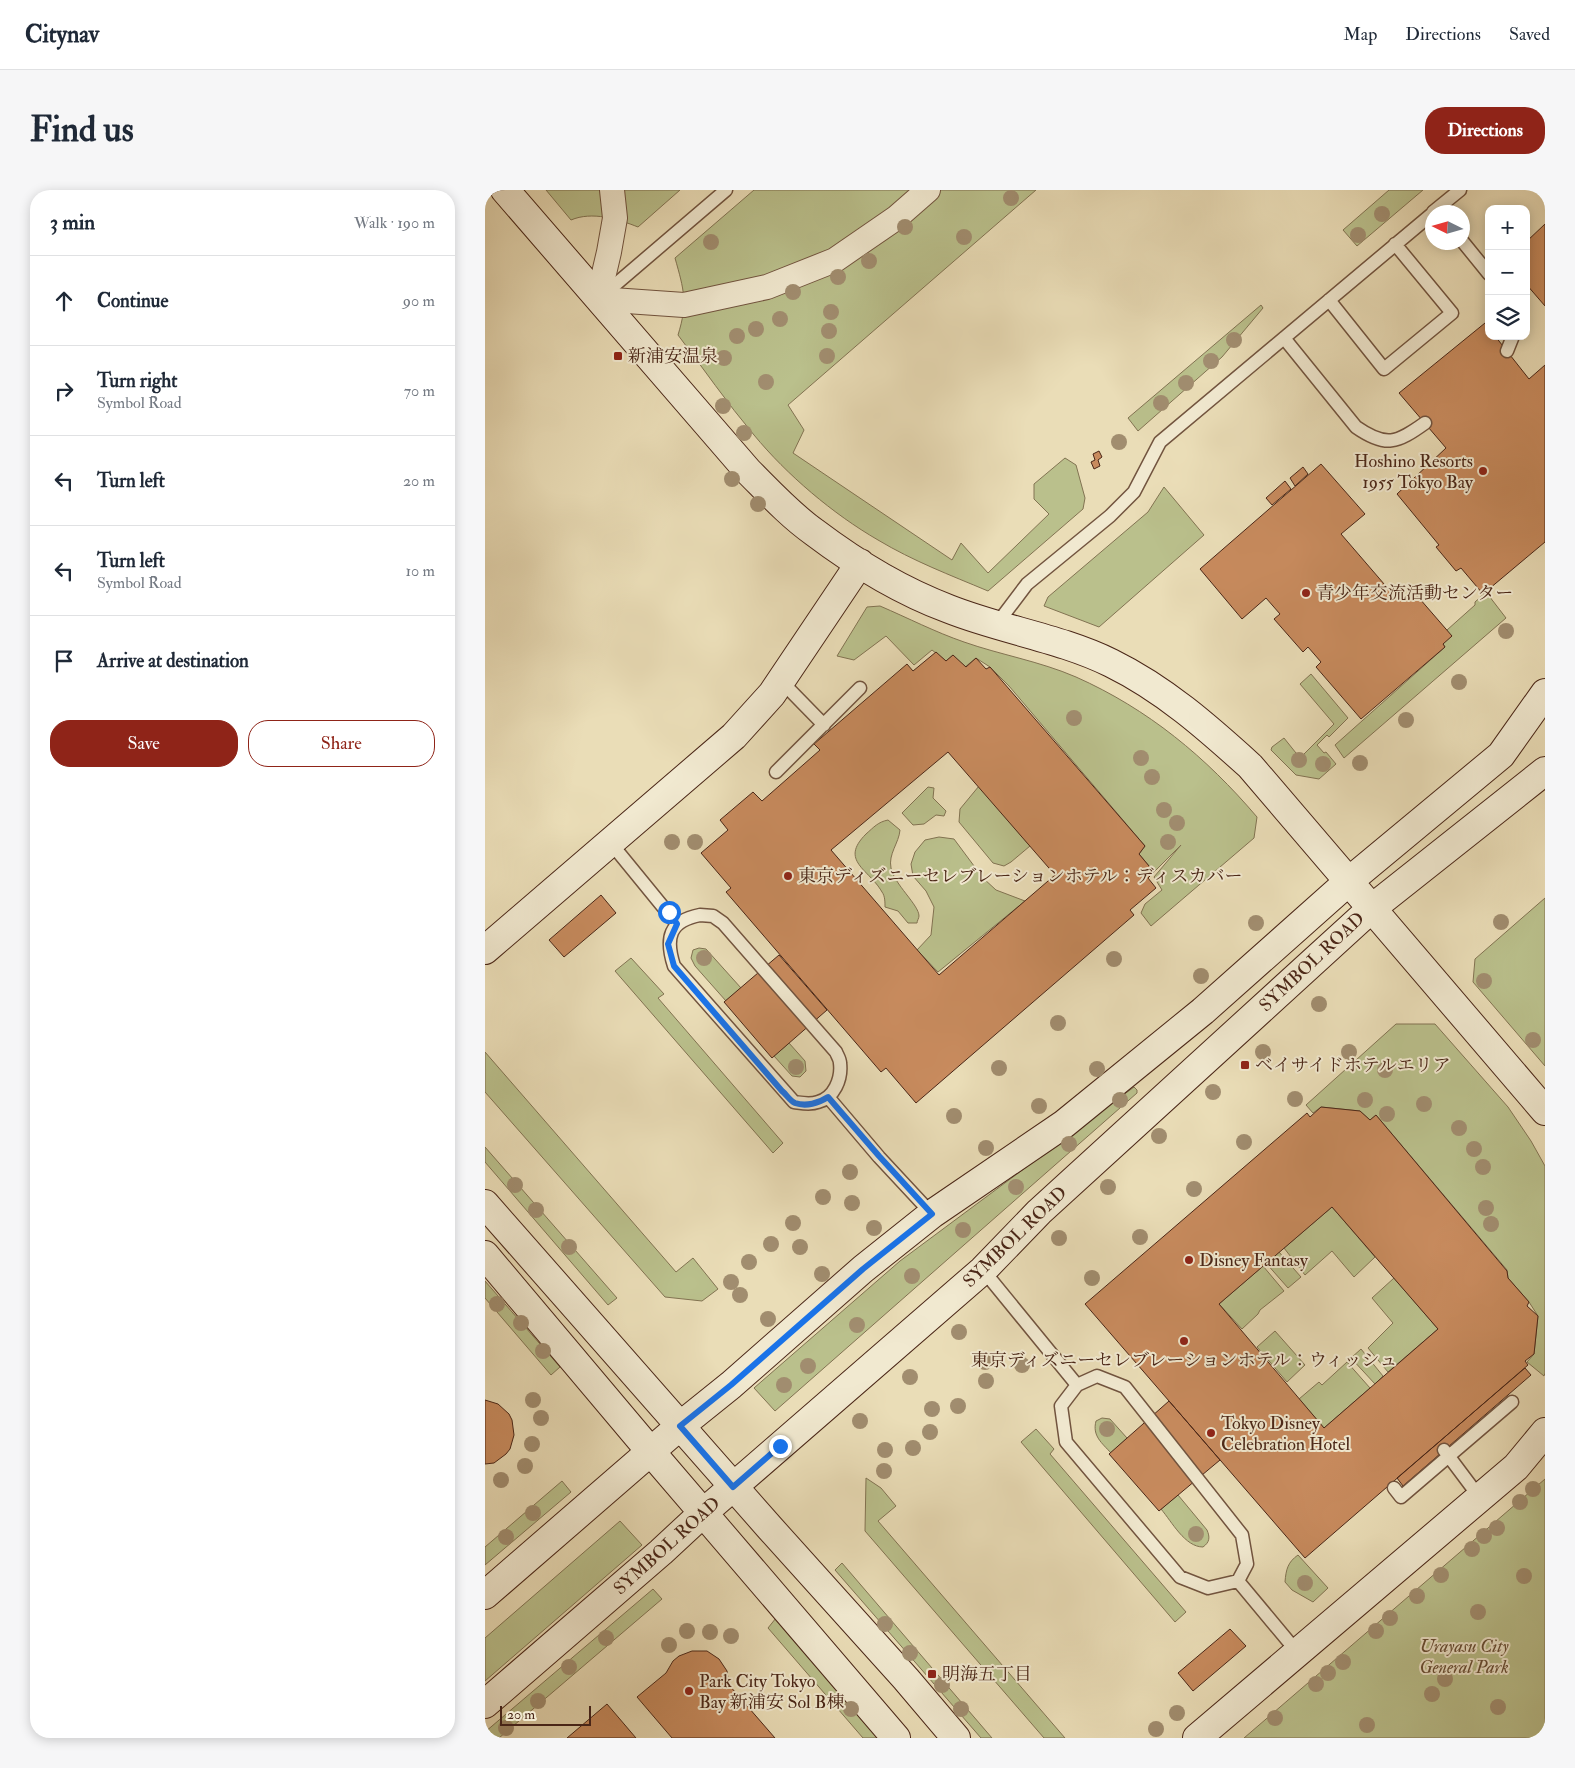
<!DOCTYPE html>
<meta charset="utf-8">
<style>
:root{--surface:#fff;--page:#f6f6f7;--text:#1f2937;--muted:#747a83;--line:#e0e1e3;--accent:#8f2418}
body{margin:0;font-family:"IM FELL Double Pica","Noto Serif JP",serif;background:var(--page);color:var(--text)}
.controls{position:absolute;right:15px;top:15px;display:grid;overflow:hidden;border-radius:10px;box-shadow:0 2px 12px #0003}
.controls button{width:45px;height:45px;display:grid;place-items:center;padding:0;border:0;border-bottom:1px solid var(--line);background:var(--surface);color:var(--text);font:25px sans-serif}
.compass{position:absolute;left:940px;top:15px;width:45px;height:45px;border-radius:50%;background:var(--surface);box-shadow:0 2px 12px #0003;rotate:275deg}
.scale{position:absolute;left:15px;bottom:12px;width:91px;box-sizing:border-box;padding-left:5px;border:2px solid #4a2617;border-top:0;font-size:14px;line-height:18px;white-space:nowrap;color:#4a2617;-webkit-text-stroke:4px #f1e9d0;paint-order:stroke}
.stop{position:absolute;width:15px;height:15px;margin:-11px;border:4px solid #1a73e8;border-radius:50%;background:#fff}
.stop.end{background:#1a73e8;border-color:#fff;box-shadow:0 1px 5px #0008}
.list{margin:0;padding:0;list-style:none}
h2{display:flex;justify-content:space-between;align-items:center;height:65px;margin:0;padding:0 20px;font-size:21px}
h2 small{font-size:16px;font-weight:400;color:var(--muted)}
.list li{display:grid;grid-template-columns:32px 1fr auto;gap:15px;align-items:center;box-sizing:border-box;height:90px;padding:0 20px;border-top:1px solid var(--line)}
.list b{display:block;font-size:19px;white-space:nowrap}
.list p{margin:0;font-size:16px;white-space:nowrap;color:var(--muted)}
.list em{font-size:16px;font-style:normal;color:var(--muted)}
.actions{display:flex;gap:10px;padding:15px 20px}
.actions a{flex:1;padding:11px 0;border:1px solid var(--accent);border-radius:20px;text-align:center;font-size:18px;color:var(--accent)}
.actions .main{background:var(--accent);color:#fff}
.icon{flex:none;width:28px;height:28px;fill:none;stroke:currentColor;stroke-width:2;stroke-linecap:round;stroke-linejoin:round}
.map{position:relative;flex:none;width:1060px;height:1548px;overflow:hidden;border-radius:20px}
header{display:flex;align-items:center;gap:30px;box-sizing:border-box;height:70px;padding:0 25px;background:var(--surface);border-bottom:1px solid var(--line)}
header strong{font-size:24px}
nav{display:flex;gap:28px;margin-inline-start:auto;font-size:18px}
.intro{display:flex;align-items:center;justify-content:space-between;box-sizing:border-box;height:120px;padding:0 30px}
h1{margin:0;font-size:35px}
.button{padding:12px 22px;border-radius:20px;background:var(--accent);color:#fff;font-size:18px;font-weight:700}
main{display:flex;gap:30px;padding:0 30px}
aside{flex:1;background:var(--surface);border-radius:20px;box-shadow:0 2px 12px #0003}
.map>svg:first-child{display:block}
</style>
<header>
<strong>Citynav</strong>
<nav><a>Map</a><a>Directions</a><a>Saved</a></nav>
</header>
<div class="intro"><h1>Find us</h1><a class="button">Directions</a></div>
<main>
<aside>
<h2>3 min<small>Walk · 190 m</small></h2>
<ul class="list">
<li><svg class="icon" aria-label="ahead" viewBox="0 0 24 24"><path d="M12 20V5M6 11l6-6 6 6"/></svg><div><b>Continue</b></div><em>90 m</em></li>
<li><svg class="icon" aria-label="right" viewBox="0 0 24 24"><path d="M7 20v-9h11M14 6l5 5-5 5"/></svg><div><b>Turn right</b><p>Symbol Road</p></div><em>70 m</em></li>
<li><svg class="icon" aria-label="left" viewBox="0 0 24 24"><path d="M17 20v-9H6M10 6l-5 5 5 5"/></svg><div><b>Turn left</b></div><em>20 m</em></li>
<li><svg class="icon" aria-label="left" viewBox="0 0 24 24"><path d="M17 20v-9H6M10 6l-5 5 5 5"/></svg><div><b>Turn left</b><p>Symbol Road</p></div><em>10 m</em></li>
<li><svg class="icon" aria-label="arrive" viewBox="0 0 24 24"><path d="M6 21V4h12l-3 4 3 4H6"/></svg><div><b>Arrive at destination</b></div></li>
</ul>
<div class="actions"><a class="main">Save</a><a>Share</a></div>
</aside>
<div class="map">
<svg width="1060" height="1548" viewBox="0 0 1060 1548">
<rect width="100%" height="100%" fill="#eaddb7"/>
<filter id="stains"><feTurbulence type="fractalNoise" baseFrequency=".004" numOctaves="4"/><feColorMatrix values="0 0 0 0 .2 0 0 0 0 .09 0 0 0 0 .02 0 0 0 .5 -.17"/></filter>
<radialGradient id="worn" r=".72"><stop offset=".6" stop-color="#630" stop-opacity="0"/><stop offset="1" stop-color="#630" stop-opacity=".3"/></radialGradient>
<!-- green -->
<path fill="#bac08c" stroke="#827352" d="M61 0H195L153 37C133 29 107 21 86 30Z
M269 0H551L303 215 319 240 308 263 467 370 476 353 503 383 564 324 549 309V294L580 268 591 275 600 308 598 319 503 401C465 385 428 371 393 350 348 324 302 285 269 245 242 213 218 178 193 145 203 113 199 100 190 68Z
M904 0H938L872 56 858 40Z
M776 115 778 118 737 167 653 241 643 228Z
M679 297 719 345 614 437 559 416 563 407 663 322Z
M1001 402 1021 428 859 568 850 555 960 457 958 454 962 440 990 415V412Z
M395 416C423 428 450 442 479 452 516 465 554 471 591 487 663 519 721 567 772 627L769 648 666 736 656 723 660 714 677 700 669 687 696 655 669 682 654 664 660 656 524 496 505 477 491 468 480 477 468 465 461 471 447 460 429 475 401 446 369 470 352 466 382 417Z
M826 484 863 528 844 547 842 545 832 555 839 563 841 562 851 574 834 589 811 585 786 560 787 557 799 548 815 568 849 534 815 494Z
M494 596 545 656 526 672 519 676 508 673 474 632 475 619Z
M443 597 449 598 448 608 461 621 459 626 451 625 439 634 428 635 417 623Z
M403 630 415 640C414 653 403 664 406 678 409 694 434 715 434 726 434 728 432 731 432 733H423L413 721 400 717C400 712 400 706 397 702 384 679 354 671 381 644 389 637 393 632 403 630Z
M454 647 469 649 498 688 511 700 540 711 453 782 432 760 446 745 449 717 441 701 428 686 426 674 430 662 440 650Z
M1060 708V876L988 792 990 769Z
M214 758 221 759 256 798 241 811 210 776 206 768 208 760Z
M146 768 179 804 173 808 298 953 288 963 130 781Z
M911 834H950L1023 917 1046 951 1060 976V1183L1059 1186 1042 1172 1049 1164 1053 1126 1044 1112 1023 1088 1022 1080 891 925 885 930 875 921 836 917 828 923 821 915Z
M304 853 320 871 321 881 315 887 307 886 289 866Z
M0 862 191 1082 208 1068 233 1099 217 1111 180 1107 0 902Z
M649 897 652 900V903L290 1221 269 1198 415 1071Z
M0 957 132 1108 123 1115 0 972Z
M847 1017 890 1067 869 1087 847 1061 820 1085 799 1058Z
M794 1062 816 1087 803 1098 781 1073Z
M778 1076 799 1101 775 1120 773 1124 757 1139 734 1114Z
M909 1088 953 1139 903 1182 883 1158 908 1133 887 1108Z
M0 1091 75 1177 66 1185 0 1108Z
M790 1141 820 1175 802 1192 772 1157Z
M876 1159 898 1186 890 1194 866 1168Z
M862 1172 885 1198 839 1238 814 1209 834 1192 837 1195Z
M617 1228 625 1229 642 1248 626 1263C617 1253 607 1246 611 1231Z
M551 1239 569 1259 565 1264 701 1422 690 1432 536 1252Z
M381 1288 396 1298 411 1316 393 1331 580 1548H559L380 1341Z
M1060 1289V1548H759Z
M77 1291 86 1302 0 1375V1357Z
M693 1305 722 1340C725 1347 725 1352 718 1357 700 1357 687 1332 676 1319Z
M135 1331 157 1355 0 1491V1448Z
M813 1365 843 1398 828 1412 807 1400 800 1392C801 1379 803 1372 813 1365Z
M357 1373 507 1548H496L350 1380Z
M168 1399 177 1409 14 1548H0V1542Z
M291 1428 393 1548H378L283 1438Z"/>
<!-- building -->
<path fill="#c88b5e" stroke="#4a2617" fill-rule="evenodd" d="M1060 34V116L1041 94V52Z
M1000 133 1004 138V146H1010L1044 189 1060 175V352L998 404 976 378 971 381 951 357 954 355 912 304 961 258 914 203Z
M614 261 617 267 613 270 615 276 609 279 606 272 610 270 608 264Z
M836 274 880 324 856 344 912 409 916 405 919 408 928 401 967 446 958 454 960 457 876 529 831 477 836 472 823 457 818 462 789 429 795 424 781 408 757 429 715 379Z
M818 277 823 284 810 296 805 288Z
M800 291 806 299 787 315 781 308Z
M451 462 461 471 468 465 481 477 491 468 501 479 505 477 660 656 654 664 669 682 663 688 671 698 645 720 649 725 431 913 401 878 396 882 241 702 246 698 216 663 243 640 235 630 268 602 277 611 335 560 329 554 422 474 428 481ZM463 562 570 685 454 785 346 660Z
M116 705 131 723 79 767 64 750Z
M294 765 342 820 287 868 239 812Z
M836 917 875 921 885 930 891 925 1022 1081 1023 1088 1044 1112 1042 1116 1053 1126 1049 1164 1040 1171 1043 1175 820 1368 600 1114 822 923 825 927ZM847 1017 953 1139 839 1238 734 1114Z
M1040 1178 1046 1185 918 1296 912 1288Z
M0 1210 13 1214 24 1224 27 1230 29 1245 25 1259 21 1264 9 1273 0 1274Z
M684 1211 735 1270 674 1321 624 1264Z
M745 1439 761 1456 708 1501 693 1483Z
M207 1461H222L234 1469 242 1481 244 1495 290 1548H187L152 1507 181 1483 188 1471 194 1466Z
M122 1514 151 1548H82Z"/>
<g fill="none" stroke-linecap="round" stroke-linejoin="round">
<defs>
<path id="lane" d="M948 22 975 0
M978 52 1004 84
M117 106 241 0
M844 110 899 179 967 123 910 54
M799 148 871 237C901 258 912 253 940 233
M1022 161 1028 146
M511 435 542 394 625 326 649 302 675 252 948 23
M296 491 339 535
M291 582 375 498
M125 652 192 734
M215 725 228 726 238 733 351 862C352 865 355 869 355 873 357 889 349 908 333 912 325 915 317 913 309 912L189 776C180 748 184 731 215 725Z
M343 907 394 967 447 1024
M498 1080 592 1195
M612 1186 640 1197 757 1345 762 1374 753 1391 723 1398 695 1387 581 1252 576 1216 592 1195Z
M959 1260 995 1308
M909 1298 916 1307 1027 1212
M753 1391 813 1463"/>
<path id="street" d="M127 0 130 28 124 62 113 109 199 115 282 97 350 70 411 28 443 0"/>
<path id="secondary" d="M20 0 263 281C284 302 305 325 329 342 370 373 416 401 464 419 517 440 575 448 626 473 679 499 722 537 765 576L1060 921
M0 760 249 546 287 504 375 373
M0 1014 285 1338 421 1489 471 1548
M0 1065 166 1262 411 1548
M0 1405 195 1236 246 1195 378 1079 447 1024 579 934 718 821 863 692 1016 565 1060 503
M0 1514 176 1362 218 1323 498 1080 554 1022 886 719 1060 581
M712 1548 1031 1277 1060 1242"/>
</defs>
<!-- lane casing -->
<use href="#lane" stroke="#72543f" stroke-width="15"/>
<!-- street casing -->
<use href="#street" stroke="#72543f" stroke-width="26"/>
<!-- secondary casing -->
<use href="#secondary" stroke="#4a2617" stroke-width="30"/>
<!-- lane -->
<use href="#lane" stroke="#f1e9d0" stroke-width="12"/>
<!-- street -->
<use href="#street" stroke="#f1e9d0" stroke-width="24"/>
<!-- secondary -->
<use href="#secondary" stroke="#f1e9d0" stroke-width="28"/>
</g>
<!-- trees -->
<g fill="#a18d6f">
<circle cx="526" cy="8" r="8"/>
<circle cx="897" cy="24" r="8"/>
<circle cx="420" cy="37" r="8"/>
<circle cx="873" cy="45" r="8"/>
<circle cx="479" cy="47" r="8"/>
<circle cx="226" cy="52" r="8"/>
<circle cx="384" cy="71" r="8"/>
<circle cx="353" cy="87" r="8"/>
<circle cx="308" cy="102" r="8"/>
<circle cx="346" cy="122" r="8"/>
<circle cx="295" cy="129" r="8"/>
<circle cx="271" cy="139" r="8"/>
<circle cx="344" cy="141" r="8"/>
<circle cx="252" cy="146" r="8"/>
<circle cx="749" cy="150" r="8"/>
<circle cx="342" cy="166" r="8"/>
<circle cx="239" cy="168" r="8"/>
<circle cx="726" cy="171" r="8"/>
<circle cx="281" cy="192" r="8"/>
<circle cx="701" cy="193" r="8"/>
<circle cx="676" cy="213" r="8"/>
<circle cx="238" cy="216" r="8"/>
<circle cx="259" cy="243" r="8"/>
<circle cx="634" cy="252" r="8"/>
<circle cx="247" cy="289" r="8"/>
<circle cx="273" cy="314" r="8"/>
<circle cx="1021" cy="441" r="8"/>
<circle cx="974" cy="492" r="8"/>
<circle cx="589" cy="528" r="8"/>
<circle cx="921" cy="530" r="8"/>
<circle cx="656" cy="568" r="8"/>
<circle cx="814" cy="570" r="8"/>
<circle cx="875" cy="573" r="8"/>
<circle cx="838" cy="574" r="8"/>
<circle cx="667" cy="587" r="8"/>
<circle cx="679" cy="620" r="8"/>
<circle cx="692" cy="633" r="8"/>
<circle cx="187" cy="652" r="8"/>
<circle cx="210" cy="652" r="8"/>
<circle cx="683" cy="652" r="8"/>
<circle cx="1016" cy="732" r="8"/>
<circle cx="771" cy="733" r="8"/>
<circle cx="219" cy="768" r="8"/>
<circle cx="629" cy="769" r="8"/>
<circle cx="716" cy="786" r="8"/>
<circle cx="999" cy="791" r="8"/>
<circle cx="834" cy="814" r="8"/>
<circle cx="573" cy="833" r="8"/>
<circle cx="1048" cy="850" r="8"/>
<circle cx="778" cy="862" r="8"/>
<circle cx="864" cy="862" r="8"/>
<circle cx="311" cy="877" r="8"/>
<circle cx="514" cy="878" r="8"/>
<circle cx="612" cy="879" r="8"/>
<circle cx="900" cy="880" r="8"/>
<circle cx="728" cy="902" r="8"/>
<circle cx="810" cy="909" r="8"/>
<circle cx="635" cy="910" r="8"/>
<circle cx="880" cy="910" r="8"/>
<circle cx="939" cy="914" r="8"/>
<circle cx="554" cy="916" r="8"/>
<circle cx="902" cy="924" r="8"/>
<circle cx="469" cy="926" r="8"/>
<circle cx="974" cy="938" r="8"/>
<circle cx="674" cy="946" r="8"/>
<circle cx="759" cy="952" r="8"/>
<circle cx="584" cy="954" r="8"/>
<circle cx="501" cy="958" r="8"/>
<circle cx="989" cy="959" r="8"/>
<circle cx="998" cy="977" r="8"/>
<circle cx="365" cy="982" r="8"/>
<circle cx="30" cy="995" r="8"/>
<circle cx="531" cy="997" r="8"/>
<circle cx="623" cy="997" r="8"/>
<circle cx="709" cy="999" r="8"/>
<circle cx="338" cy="1007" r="8"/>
<circle cx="367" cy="1013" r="8"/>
<circle cx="1001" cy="1018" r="8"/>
<circle cx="51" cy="1020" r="8"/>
<circle cx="308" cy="1033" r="8"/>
<circle cx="1006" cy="1034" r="8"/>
<circle cx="389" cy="1038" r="8"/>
<circle cx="478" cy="1040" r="8"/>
<circle cx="655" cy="1047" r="8"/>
<circle cx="574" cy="1048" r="8"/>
<circle cx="286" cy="1054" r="8"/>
<circle cx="84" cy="1057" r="8"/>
<circle cx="315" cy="1057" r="8"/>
<circle cx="264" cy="1072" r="8"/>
<circle cx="337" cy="1084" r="8"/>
<circle cx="427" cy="1086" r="8"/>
<circle cx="607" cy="1088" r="8"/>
<circle cx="246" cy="1092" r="8"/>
<circle cx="255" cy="1105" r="8"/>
<circle cx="12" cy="1114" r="8"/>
<circle cx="283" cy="1129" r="8"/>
<circle cx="36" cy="1133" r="8"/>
<circle cx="372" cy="1135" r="8"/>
<circle cx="474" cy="1142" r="8"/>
<circle cx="58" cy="1161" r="8"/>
<circle cx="500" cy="1172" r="8"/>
<circle cx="537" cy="1175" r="8"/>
<circle cx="323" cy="1176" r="8"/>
<circle cx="425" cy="1187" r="8"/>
<circle cx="501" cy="1191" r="8"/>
<circle cx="299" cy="1195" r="8"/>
<circle cx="48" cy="1210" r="8"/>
<circle cx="473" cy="1216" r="8"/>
<circle cx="447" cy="1219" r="8"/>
<circle cx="56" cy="1228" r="8"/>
<circle cx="375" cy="1231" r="8"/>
<circle cx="622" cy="1239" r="8"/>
<circle cx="445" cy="1242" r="8"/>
<circle cx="47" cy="1254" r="8"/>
<circle cx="428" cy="1258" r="8"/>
<circle cx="400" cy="1260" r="8"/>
<circle cx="40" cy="1276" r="8"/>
<circle cx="399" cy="1281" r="8"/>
<circle cx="16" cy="1290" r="8"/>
<circle cx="1048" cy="1299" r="8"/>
<circle cx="1035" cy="1312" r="8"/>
<circle cx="48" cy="1323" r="8"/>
<circle cx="1012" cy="1338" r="8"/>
<circle cx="711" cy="1344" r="8"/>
<circle cx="999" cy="1346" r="8"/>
<circle cx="21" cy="1347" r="8"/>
<circle cx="987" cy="1359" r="8"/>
<circle cx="956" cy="1385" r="8"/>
<circle cx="1039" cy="1386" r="8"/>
<circle cx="820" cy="1393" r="8"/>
<circle cx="932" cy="1406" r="8"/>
<circle cx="993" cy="1422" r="8"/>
<circle cx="905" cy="1428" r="8"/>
<circle cx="400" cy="1434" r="8"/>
<circle cx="202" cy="1441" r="8"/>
<circle cx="891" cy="1441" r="8"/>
<circle cx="225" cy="1442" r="8"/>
<circle cx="246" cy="1446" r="8"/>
<circle cx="121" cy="1448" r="8"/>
<circle cx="184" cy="1455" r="8"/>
<circle cx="425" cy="1463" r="8"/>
<circle cx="858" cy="1472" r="8"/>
<circle cx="84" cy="1477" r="8"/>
<circle cx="843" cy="1483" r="8"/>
<circle cx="960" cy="1489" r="8"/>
<circle cx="831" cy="1494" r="8"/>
<circle cx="457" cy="1495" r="8"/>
<circle cx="947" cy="1504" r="8"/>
<circle cx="53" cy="1511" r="8"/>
<circle cx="1013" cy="1517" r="8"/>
<circle cx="366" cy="1519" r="8"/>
<circle cx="476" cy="1519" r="8"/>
<circle cx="692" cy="1523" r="8"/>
<circle cx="790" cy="1528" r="8"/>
<circle cx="882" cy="1535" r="8"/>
<circle cx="21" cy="1538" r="8"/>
<circle cx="671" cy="1539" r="8"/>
</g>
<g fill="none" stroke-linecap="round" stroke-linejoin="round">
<!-- route -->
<path stroke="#1a73e8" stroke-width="6" d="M184 722 192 734 183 754 189 776 297 901C301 904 305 911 310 913 321 917 334 913 343 907L394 966 447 1024 378 1079 246 1195 195 1236 248 1297 295 1256"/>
</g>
<!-- markers -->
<g fill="#8f2418" stroke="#f1e9d0" stroke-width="2">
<rect x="128" y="161" width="10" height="10" rx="2.5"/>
<circle cx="998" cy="281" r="5"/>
<circle cx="821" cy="403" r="5"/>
<circle cx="303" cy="686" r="5"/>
<rect x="755" y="870" width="10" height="10" rx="2.5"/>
<circle cx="704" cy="1070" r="5"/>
<circle cx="699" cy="1151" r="5"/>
<circle cx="726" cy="1243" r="5"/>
<rect x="442" y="1479" width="10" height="10" rx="2.5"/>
<circle cx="204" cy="1501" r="5"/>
</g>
<g text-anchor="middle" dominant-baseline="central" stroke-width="4" stroke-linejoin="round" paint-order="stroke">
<!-- poi labels -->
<g font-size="18" fill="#4a2617" stroke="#f1e9d0" text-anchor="start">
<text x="143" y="166">新浦安温泉</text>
<text x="988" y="271" text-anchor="end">Hoshino Resorts<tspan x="988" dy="21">1955 Tokyo Bay</tspan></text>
<text x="831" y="403">青少年交流活動センター</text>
<text x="313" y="686">東京ディズニーセレブレーションホテル：ディスカバー</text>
<text x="770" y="875">ベイサイドホテルエリア</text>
<text x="714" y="1070">Disney Fantasy</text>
<text x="699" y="1170" text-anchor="middle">東京ディズニーセレブレーションホテル：ウィッシュ</text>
<text x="736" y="1233">Tokyo Disney<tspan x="736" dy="21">Celebration Hotel</tspan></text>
<text x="457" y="1484">明海五丁目</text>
<text x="214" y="1491">Park City Tokyo<tspan x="214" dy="21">Bay 新浦安 Sol B棟</tspan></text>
</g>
<!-- street labels -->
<g font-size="18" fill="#4a2617" stroke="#f1e9d0">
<text transform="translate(827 772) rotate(-43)">SYMBOL ROAD</text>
<text transform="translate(530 1047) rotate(-44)">SYMBOL ROAD</text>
<text transform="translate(182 1356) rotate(-42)">SYMBOL ROAD</text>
</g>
<!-- park labels -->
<g font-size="18" font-style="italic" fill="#664c34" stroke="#f1e9d0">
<text x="979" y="1456">Urayasu City<tspan x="979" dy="21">General Park</tspan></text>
</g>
</g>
<rect width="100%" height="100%" filter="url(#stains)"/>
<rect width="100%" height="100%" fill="url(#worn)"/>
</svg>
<div class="controls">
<button>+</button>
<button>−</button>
<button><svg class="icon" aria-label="layers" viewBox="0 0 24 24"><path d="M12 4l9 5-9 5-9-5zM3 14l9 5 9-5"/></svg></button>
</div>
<svg class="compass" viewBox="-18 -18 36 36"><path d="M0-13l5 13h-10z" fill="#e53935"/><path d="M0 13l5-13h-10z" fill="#747a83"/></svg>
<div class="scale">20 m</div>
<div class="stop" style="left:184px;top:722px"></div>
<div class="stop end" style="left:295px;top:1256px"></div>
</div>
</main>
